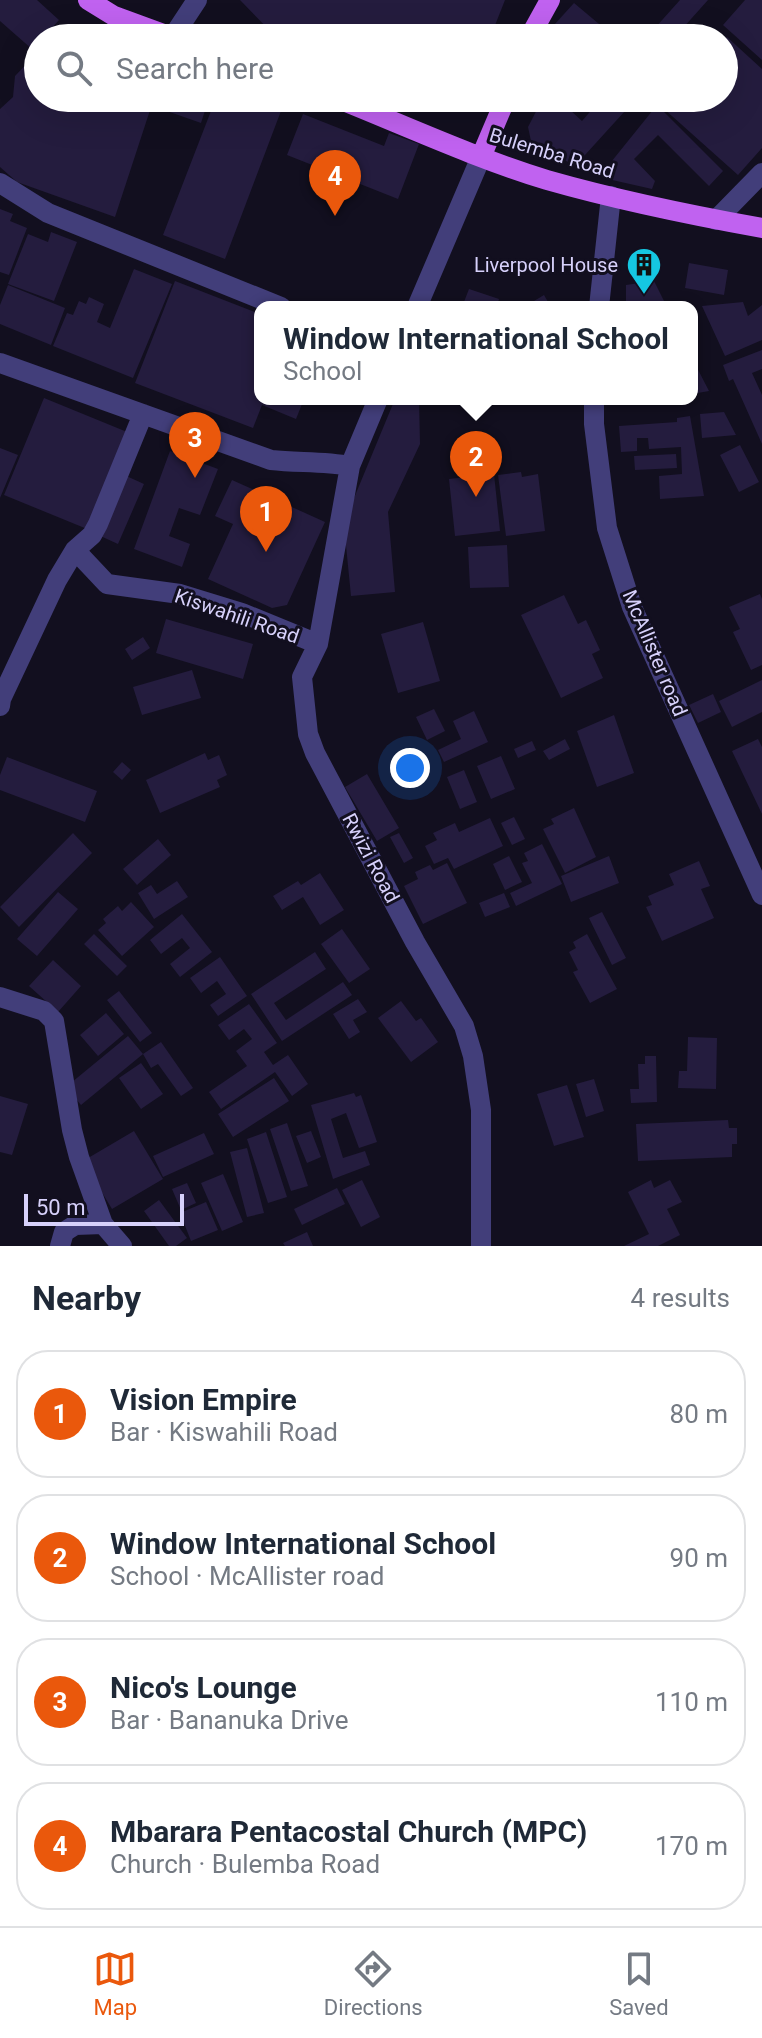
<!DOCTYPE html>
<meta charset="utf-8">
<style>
:root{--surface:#fff;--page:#f6f6f7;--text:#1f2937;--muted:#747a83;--line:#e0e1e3;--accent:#ea580c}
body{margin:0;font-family:Roboto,sans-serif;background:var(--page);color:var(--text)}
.scale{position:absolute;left:24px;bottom:20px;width:160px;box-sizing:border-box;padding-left:8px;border:4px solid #d7d1fb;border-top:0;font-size:22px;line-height:28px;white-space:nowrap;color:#d7d1fb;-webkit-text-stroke:6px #120f1f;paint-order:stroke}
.you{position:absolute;left:410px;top:768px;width:28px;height:28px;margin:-20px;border:6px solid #fff;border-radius:50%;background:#1a73e8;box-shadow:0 0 0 12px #1a73e833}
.badge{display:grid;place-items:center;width:52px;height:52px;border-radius:50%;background:var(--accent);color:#fff;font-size:26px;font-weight:700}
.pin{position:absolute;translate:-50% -66px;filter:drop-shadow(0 2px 4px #0008)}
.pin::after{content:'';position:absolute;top:42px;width:28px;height:24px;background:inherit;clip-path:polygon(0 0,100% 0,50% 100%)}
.popup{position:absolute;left:254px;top:301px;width:444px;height:104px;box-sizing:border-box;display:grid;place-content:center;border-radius:16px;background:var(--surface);filter:drop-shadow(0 2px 6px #0005);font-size:26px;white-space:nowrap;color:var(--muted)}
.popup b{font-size:30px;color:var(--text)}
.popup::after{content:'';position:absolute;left:50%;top:100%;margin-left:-16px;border:16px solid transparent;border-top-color:var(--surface)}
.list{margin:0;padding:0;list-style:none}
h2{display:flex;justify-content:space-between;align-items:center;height:104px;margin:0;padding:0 32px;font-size:34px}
h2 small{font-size:26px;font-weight:400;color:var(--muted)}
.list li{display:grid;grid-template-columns:52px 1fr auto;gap:24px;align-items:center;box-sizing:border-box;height:128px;margin:0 16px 16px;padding:0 16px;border:2px solid var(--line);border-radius:32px}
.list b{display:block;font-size:30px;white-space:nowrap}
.list p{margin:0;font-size:26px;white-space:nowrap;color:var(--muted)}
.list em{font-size:26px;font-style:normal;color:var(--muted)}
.icon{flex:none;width:44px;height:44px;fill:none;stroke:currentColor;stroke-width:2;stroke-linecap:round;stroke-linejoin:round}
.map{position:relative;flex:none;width:762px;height:1246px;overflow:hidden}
.search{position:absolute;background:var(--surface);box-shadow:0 8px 32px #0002;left:24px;right:24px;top:24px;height:88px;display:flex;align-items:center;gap:20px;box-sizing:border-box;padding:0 28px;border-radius:44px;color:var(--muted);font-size:30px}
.sheet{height:680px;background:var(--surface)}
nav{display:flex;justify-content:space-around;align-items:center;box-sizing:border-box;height:112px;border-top:2px solid var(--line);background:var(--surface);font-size:22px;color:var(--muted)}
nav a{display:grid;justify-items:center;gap:4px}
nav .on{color:var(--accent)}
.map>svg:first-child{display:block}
</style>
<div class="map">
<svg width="762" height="1246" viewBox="0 0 762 1246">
<rect width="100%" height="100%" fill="#120f1f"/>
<!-- building -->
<path fill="#241c3e" d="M0 0H37L59 20 43 38H38V44L33 50 0 21Z
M240 0H505L490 38H277Z
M680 0H708L674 38H646Z
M745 0H762V60L723 25Z
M574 3 605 29 598 38H548L545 35Z
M727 37 762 69V148L738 175 663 108 672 98H724V40Z
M38 52V98H154L115 217 17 182 0 167V109L13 97 15 76Z
M168 98H209L201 123 164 110Z
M216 98H270L284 103 225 259 163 235Z
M426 98H467L462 112Z
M543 98H557L582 121 602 98H611L625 111 575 166 531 141 528 127Z
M657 105 723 171 709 186 658 135 634 159 655 181 652 189 599 177Z
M303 114 384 146 389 133 419 144 398 199 287 155Z
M0 209 13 214 10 221 27 228 9 275 0 272Z
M51 232 77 242 54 301 8 284 28 234 48 242Z
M689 263 728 270 724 295 685 288Z
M134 269 172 284 133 378 53 346 67 313 73 315 79 301 86 304 89 297 104 304 97 322 110 328Z
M175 281 260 314V399H304L296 419 262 405 253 428 135 383Z
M654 281 667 307H626V285Z
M8 285 65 308 51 345 0 324V305Z
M469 289 499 299 497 307H462Z
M544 295 551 307H524Z
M743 302 748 316 762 305V340L725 356 702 306Z
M762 350V369L752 373 762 395V444L733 379 729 381 723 365Z
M692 358 709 391 692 394Z
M44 398 132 434 92 531 4 495Z
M395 399H419L420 444 388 512 395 592 351 596 343 515H347Z
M724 412 736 435 702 438 700 414Z
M690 416 704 496 660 499 659 476 682 474 681 447 649 449 648 438H637V451L621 452 619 426 677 422V418Z
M740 445 759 482 739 492 720 455Z
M0 448 18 455 0 498Z
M170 451 218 469 200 515 179 508 169 536 190 544 182 567 134 549Z
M676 454 677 468 635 470 634 456Z
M521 472 522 477 538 474 545 531 506 536 498 475Z
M122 474 144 484 118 544 96 534Z
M494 474 500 531 455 536 449 479Z
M232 480 325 522 287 605 272 608 208 579 233 524 215 516Z
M507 545 509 587 470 588 468 547Z
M760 594 762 599V665L751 670 733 632 740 629 729 607Z
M564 595 578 624 586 620 600 650 592 654 603 678 561 698 521 615Z
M166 619 253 644 243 679 156 653Z
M423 622 440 681 398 693 381 634Z
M143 637 150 648 132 660 125 649Z
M192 670 201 698 142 715 133 687Z
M762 680V712L732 727 719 701Z
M713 694 721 712 698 723 689 705Z
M434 709 445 731 427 740 416 717Z
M474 711 488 742 444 762 438 750 461 739 453 721Z
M614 715 634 773 597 787 577 731Z
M565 739 570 749 549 760 543 751Z
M758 739 762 747V814L732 751Z
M532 741 536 750 518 758 514 749Z
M205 753 208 760 219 755 227 775 217 780 220 787 160 813 146 780Z
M501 756 515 789 491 799 477 766Z
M7 757 97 791 85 822 0 790V775Z
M122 762 131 770 122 780 113 772Z
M464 770 477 802 460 809 447 777Z
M367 774 399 828 377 841 345 787Z
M574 808 596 857 565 873 543 829 554 824 551 819Z
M514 817 525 839 512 845 501 823Z
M490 818 503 846 454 869 448 858 434 864 425 846 437 840 433 833 455 823 459 832Z
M73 833 92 853 19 927 0 907Z
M399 833 413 858 404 863 390 837Z
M158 839 171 855 137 885 123 869Z
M542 844 562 884 516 906 510 893 532 883 522 863 528 861 524 853Z
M509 856 522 882 505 890 493 864Z
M609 856 619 883 571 902 561 876Z
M699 861 710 886 701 889 714 918 662 941 646 907 652 905 648 896 674 885 669 874Z
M447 863 467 903 423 924 404 886 418 879 415 872 430 865 433 870Z
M320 873 344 910 320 925 303 897 282 910 273 896 298 881 301 885Z
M177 881 188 897 154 919 138 893 151 885 157 894Z
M58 892 78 909 37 956 17 939Z
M504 893 510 907 485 917 479 903Z
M131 902 154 927 122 956 98 930 106 923 103 919 118 906 122 911Z
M602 912 626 958 612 965 589 918Z
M182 914 212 952 180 977 170 964 190 948 182 938 161 954 150 940Z
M342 929 370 969 349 983 321 944Z
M94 934 127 966 117 976 84 944Z
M587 934 617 989 590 1003 573 972 578 970 569 952 576 948 573 942Z
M315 952 326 969 274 1003 286 1020 343 982 352 995 282 1041 251 994Z
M220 957 247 996 218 1016 210 1005 226 994 217 981 201 993 190 978Z
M53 960 81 986 58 1012 29 986Z
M119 991 152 1033 140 1042 107 1000Z
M358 999 367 1012 353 1020 360 1032 349 1039 333 1014Z
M401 1001 416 1021 421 1018 438 1042 411 1062 378 1018Z
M249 1004 277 1043 264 1052 273 1065 288 1055 308 1084 292 1096 275 1072 221 1109 209 1092 247 1066 236 1051 252 1039 244 1029 229 1040 218 1025Z
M106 1013 124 1034 98 1056 80 1035Z
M128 1036 143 1054 161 1042 193 1088 181 1096 158 1064 151 1068 143 1054 81 1105 66 1087Z
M688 1037 717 1038 716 1089 678 1088 679 1071H687Z
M645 1056H656L657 1102 631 1103 630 1089H639L638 1064H645Z
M141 1063 163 1094 141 1109 119 1078Z
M274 1078 289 1101 233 1137 218 1114Z
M594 1079 604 1111 586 1117 576 1084Z
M567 1085 584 1137 554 1146 537 1094Z
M354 1093 356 1097 361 1095 377 1142 359 1148 346 1113 331 1119 343 1158 365 1151 370 1165 333 1179 311 1105Z
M0 1096 28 1104 12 1155 0 1152Z
M728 1120 729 1128H737V1144H732V1157L638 1161 636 1124Z
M287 1123 308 1186 291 1191 270 1129Z
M134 1131 163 1179 112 1209 83 1161Z
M311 1131 321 1157 307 1163 296 1136Z
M266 1132 287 1197 268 1203 247 1139Z
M204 1133 214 1154 163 1177 153 1156Z
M247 1148 264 1213 247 1217 230 1152Z
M223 1174 243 1222 222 1231 201 1183Z
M362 1180 380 1217 361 1227 342 1190Z
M651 1180 654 1188 670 1180 682 1202 667 1209 680 1235 658 1246H624L649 1234 628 1192Z
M187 1183 196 1203 181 1210 172 1189Z
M337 1188 345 1204 302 1225 294 1209Z
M159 1200 187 1238 176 1246H169L144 1211Z
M206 1202 218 1230 191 1241 180 1213Z
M307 1232 313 1246H285L283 1243Z"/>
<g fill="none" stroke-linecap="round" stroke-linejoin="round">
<!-- minor -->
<path stroke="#423e7a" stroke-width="20" d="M172 38 197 0
M0 183 48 213 281 307
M716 220 762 173
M417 307 481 157
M599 307 611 196
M0 363 271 460C297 463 323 461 350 466L378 399
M594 399V424L607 528 632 607 762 895
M350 466 318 644 302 677 308 734 315 753 415 942 464 1026 473 1056 481 1110V1246
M75 550 107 584 180 594 242 613 318 644
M0 706 1 699 57 580 75 550 92 535 98 524 143 414
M0 997 44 1011 54 1021 72 1130 79 1157 103 1224 122 1246
M60 1246 64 1232 75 1225 103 1224"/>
<!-- major -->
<path stroke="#c062f0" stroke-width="20" d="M88 0 114 16 174 38
M529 38 550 0
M336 98C406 126 475 158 547 180 617 200 690 215 762 228
M481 157 506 98"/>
</g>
<!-- icons -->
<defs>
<symbol id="building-pin" viewBox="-11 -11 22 30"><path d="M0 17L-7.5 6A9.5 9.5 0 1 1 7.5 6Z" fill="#15c7e2" stroke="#120f1f"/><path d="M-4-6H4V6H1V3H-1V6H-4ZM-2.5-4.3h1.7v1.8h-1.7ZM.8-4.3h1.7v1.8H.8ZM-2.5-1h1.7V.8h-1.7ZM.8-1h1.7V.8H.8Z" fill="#111"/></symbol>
</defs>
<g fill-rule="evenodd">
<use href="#building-pin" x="624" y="245" width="40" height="54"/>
</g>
<g text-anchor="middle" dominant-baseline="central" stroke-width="6" stroke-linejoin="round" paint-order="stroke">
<!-- street labels -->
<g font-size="20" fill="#d7d1fb" stroke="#120f1f">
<text transform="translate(552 153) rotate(17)">Bulemba Road</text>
<text transform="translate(237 616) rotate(19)">Kiswahili Road</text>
<text transform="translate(655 653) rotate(67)">McAllister road</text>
<text transform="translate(371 858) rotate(62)">Rwizi Road</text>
</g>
<!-- poi labels -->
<g font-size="20" fill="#d7d1fb" stroke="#120f1f" text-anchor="end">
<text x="618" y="265">Liverpool House</text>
</g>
</g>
</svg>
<div class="scale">50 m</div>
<div class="you"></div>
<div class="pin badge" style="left:266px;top:552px">1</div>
<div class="pin badge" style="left:476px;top:497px">2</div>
<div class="popup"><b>Window International School</b>School</div>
<div class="pin badge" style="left:195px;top:478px">3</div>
<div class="pin badge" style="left:335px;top:216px">4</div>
<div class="search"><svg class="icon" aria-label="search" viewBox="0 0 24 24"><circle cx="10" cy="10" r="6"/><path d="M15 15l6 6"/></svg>Search here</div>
</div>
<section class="sheet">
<h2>Nearby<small>4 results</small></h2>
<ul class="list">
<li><span class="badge">1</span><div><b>Vision Empire</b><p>Bar · Kiswahili Road</p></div><em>80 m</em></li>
<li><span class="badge">2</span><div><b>Window International School</b><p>School · McAllister road</p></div><em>90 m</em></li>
<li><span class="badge">3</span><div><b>Nico's Lounge</b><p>Bar · Bananuka Drive</p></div><em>110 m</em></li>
<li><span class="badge">4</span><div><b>Mbarara Pentacostal Church (MPC)</b><p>Church · Bulemba Road</p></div><em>170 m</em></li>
</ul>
</section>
<nav>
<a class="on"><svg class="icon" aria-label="map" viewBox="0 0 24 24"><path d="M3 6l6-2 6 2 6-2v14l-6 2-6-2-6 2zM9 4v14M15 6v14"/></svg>Map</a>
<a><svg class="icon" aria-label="directions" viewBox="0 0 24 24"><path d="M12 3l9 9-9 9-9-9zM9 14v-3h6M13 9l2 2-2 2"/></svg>Directions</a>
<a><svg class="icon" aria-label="saved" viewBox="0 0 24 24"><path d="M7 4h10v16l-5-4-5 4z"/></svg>Saved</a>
</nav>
